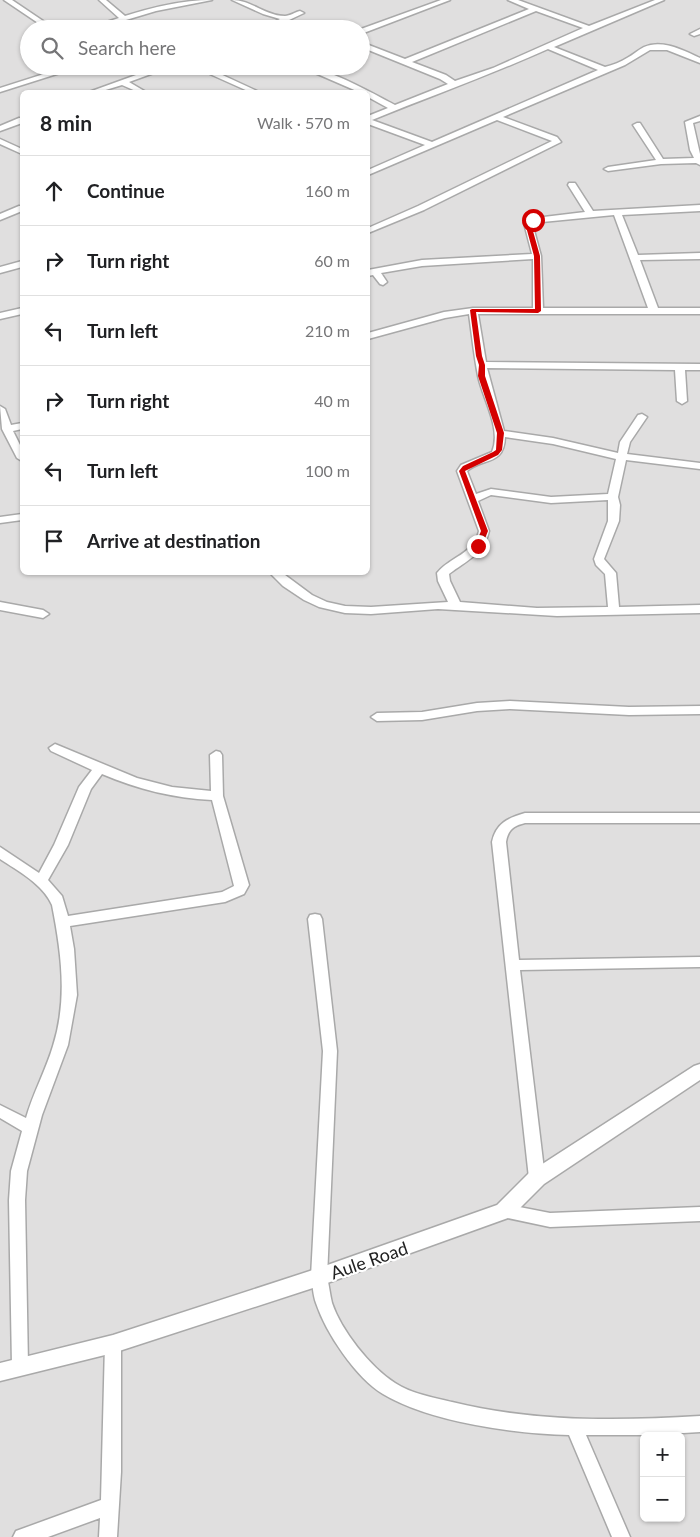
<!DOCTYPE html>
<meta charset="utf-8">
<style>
:root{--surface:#fff;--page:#f6f6f6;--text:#202124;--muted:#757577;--line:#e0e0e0}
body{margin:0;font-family:Lato,sans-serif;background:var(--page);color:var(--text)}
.controls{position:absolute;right:15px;bottom:15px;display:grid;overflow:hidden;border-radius:8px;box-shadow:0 1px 4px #0004}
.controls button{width:45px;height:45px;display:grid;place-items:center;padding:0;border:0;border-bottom:1px solid var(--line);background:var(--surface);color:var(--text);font:25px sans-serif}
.stop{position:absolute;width:15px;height:15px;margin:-11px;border:4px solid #d40000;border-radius:50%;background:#fff}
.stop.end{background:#d40000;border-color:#fff;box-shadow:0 1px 5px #0008}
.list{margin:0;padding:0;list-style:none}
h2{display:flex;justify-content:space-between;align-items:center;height:65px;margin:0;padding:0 20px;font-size:21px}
h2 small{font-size:16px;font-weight:400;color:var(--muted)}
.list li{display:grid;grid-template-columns:32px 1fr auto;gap:15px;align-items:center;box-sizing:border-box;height:70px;padding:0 20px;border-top:1px solid var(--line)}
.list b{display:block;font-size:19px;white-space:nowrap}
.list em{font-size:16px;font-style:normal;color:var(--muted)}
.icon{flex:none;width:28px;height:28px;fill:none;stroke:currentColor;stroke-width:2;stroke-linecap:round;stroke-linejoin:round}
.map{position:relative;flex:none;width:700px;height:1537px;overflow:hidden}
.search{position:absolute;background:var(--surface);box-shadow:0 1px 4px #0004;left:20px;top:20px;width:350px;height:55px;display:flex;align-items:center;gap:12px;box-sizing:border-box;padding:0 18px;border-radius:28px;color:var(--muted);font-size:19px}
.panel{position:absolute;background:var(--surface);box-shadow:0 1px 4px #0004;left:20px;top:90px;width:350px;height:485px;border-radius:8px}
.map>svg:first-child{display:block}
</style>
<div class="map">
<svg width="700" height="1537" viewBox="0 0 700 1537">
<rect width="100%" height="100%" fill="#f2efe9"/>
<!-- residential -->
<path fill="#e0dfdf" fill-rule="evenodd" d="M0 0H700V1537H0ZM29 29H361V66H29ZM22 92H368V572H22ZM644 1436H681V1518H644Z"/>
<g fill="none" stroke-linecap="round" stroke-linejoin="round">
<defs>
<path id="minor" d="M4 0H12L55 29H47Z
M99 0H106L125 16C153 7 182 0 212 0L156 11 96 29H85L119 18Z
M232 0C251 0 266 16 285 16 290 16 295 12 300 11L304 13 270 29H261L280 19 263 14Z
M441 0H450L361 34V29Z
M508 0H518L589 26 655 0H664L554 47 605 67C613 65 621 62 627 58 633 55 638 50 644 47 662 39 683 50 700 58V63L667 50H650L625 65 503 117 557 137 561 142 424 210 368 233V228L418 206 552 141 497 120 368 175V170L425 145 368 124V116L388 108 368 97V92H359L299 66C325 66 372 93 395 105L448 84 440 79 361 47V42L405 59 529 9ZM536 11 583 28 493 68 455 81 446 75 412 62ZM548 49 598 70 432 142 372 120C431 96 490 75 548 49Z
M700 29V34L694 36 690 34Z
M69 66H82L0 92V88Z
M161 66H173L129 82 146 92H138L122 85 99 92H89Z
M192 66H203L259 92H250Z
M700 116V121L693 123 700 154V165L696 163 661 164 608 171 604 169 608 167 656 160 633 125 637 123H640L663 159 694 158 690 150 685 122Z
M19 118H22V123L0 131V126Z
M0 139 22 149V154L0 144Z
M569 183H575L593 211 700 205V211L622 215 638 255 700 253V259L640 260 658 308H700V314H478L486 362 700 364V370H685L687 401 682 404 677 401 675 370 487 368 504 431 553 438 618 453 620 442 638 415 642 414 647 417 630 442 627 454 700 463V469L626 460 618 497 620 505 619 521 604 559 616 573 619 607 700 605V613L557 616 438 609 371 614 345 613 319 607 304 600 283 586 269 572H281L312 595 327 602 345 606 371 607 448 602 438 581 437 573C451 556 473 555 479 531L457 471 461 465 492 452C502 429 483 400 478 376 474 356 472 335 469 314L445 318 368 339V333L444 312 473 308H533V259L422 266 381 273 387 282 383 285 380 284 373 275 368 276V270L422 260 532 254 524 223 527 219 585 212 568 185ZM614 215 648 308H543L541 256 532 223ZM505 437 553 444 616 459 608 494 551 497 491 489 476 494 467 471C484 457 504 466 505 437ZM491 495 551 503 608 500V521L594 559 596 565 605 574 608 607 537 608 460 602 450 581 449 574C466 561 484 554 489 531L478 501Z
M19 206H22V211L0 220V214Z
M22 261V267L0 273V267Z
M22 308V314L0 319V313Z
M0 406 5 409 11 425 22 423V429L13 431 22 449V461L17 458 2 429Z
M22 514V520L0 523V517Z
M0 602 43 610 49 614 43 618 0 610Z
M510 701 629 707 700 706V714L629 715 510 709 477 711 422 720 377 721 371 717 377 713 422 712 477 703Z
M55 744 137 778 172 787 211 791 210 755 216 751 220 752 222 755 223 796 249 885 244 894 225 902 70 926 74 949 77 995 68 1045 42 1115 27 1171 25 1200 28 1366 26 1372 20 1374 14 1372 12 1366 9 1200 11 1171 22 1131 0 1118V1105L26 1118C33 1093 46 1070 53 1046 68 999 61 951 52 905 43 884 18 871 0 859V847L39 873 54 845 79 787 92 770 51 751 49 748ZM102 774C137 789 173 798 212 800L234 886 222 892 68 916 62 896 48 880 68 845 91 789Z
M525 813H700V823H525C513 826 508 830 506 842L519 960 700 957V967L520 970 545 1178 542 1183 537 1185 532 1183 529 1178 492 842C496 823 508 818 525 813Z
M315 914 320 915 322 919 337 1051 327 1277C329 1285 330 1295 332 1303 341 1330 370 1367 395 1383 412 1394 432 1397 452 1402 533 1422 617 1421 700 1416V1432L650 1435H586L630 1537H612L569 1435C515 1434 430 1422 383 1394 356 1378 326 1333 316 1303 313 1295 313 1286 311 1277L323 1051 308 919 310 915Z
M504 1204 550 1213 700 1207V1221L550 1227 498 1216 496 1211 498 1206Z
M113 1336 119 1339 121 1344V1472L117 1537H99L100 1518 48 1537H13L16 1531 101 1500 105 1344 107 1339Z"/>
<path id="tertiary" d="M700 1064V1080L544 1184 511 1217 319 1286 113 1353 0 1381V1363L113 1335 319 1268 497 1205 530 1172 694 1066Z"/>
</defs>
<!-- minor casing -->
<use href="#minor" stroke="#a9a9a9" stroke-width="3"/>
<!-- tertiary casing -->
<use href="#tertiary" stroke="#a9a9a9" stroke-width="3"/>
<!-- minor -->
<use href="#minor" fill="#fff" fill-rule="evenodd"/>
<!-- tertiary -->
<use href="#tertiary" fill="#fff" fill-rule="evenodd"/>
</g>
<!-- route -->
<path fill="#d40000" d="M531 219 536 220 531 224 540 256 541 311 538 313 476 312 482 356 485 365V376L504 433 502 450 498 455 465 471 488 531 482 546 478 549 475 546 481 531 459 471 463 466 493 452 496 450 497 433 478 376 479 365 476 356 470 310 472 309H535L534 256 525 223Z"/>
<g text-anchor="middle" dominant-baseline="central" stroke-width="4.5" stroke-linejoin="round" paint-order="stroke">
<!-- near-street labels -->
<g font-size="18" fill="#222" stroke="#fff">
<text transform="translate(369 1260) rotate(-19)">Aule Road</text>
</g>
</g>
</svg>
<div class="controls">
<button>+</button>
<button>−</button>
</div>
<div class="stop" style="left:533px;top:220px"></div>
<div class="stop end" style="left:478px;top:546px"></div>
<div class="search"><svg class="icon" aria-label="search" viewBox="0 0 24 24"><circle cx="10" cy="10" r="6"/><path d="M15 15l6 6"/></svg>Search here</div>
<section class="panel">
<h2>8 min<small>Walk · 570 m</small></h2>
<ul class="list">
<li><svg class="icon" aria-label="ahead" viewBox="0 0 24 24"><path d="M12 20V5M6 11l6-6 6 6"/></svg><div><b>Continue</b></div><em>160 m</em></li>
<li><svg class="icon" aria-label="right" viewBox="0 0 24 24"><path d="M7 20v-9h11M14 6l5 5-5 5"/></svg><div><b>Turn right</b></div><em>60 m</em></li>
<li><svg class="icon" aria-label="left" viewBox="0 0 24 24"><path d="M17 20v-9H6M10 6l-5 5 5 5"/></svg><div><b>Turn left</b></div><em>210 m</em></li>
<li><svg class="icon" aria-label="right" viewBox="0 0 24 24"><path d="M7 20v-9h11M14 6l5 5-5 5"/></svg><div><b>Turn right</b></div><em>40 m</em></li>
<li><svg class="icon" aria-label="left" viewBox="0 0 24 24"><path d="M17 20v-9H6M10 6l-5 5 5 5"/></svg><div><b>Turn left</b></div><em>100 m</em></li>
<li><svg class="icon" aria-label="arrive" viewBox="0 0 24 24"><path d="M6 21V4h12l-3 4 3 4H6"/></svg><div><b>Arrive at destination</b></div></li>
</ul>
</section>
</div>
